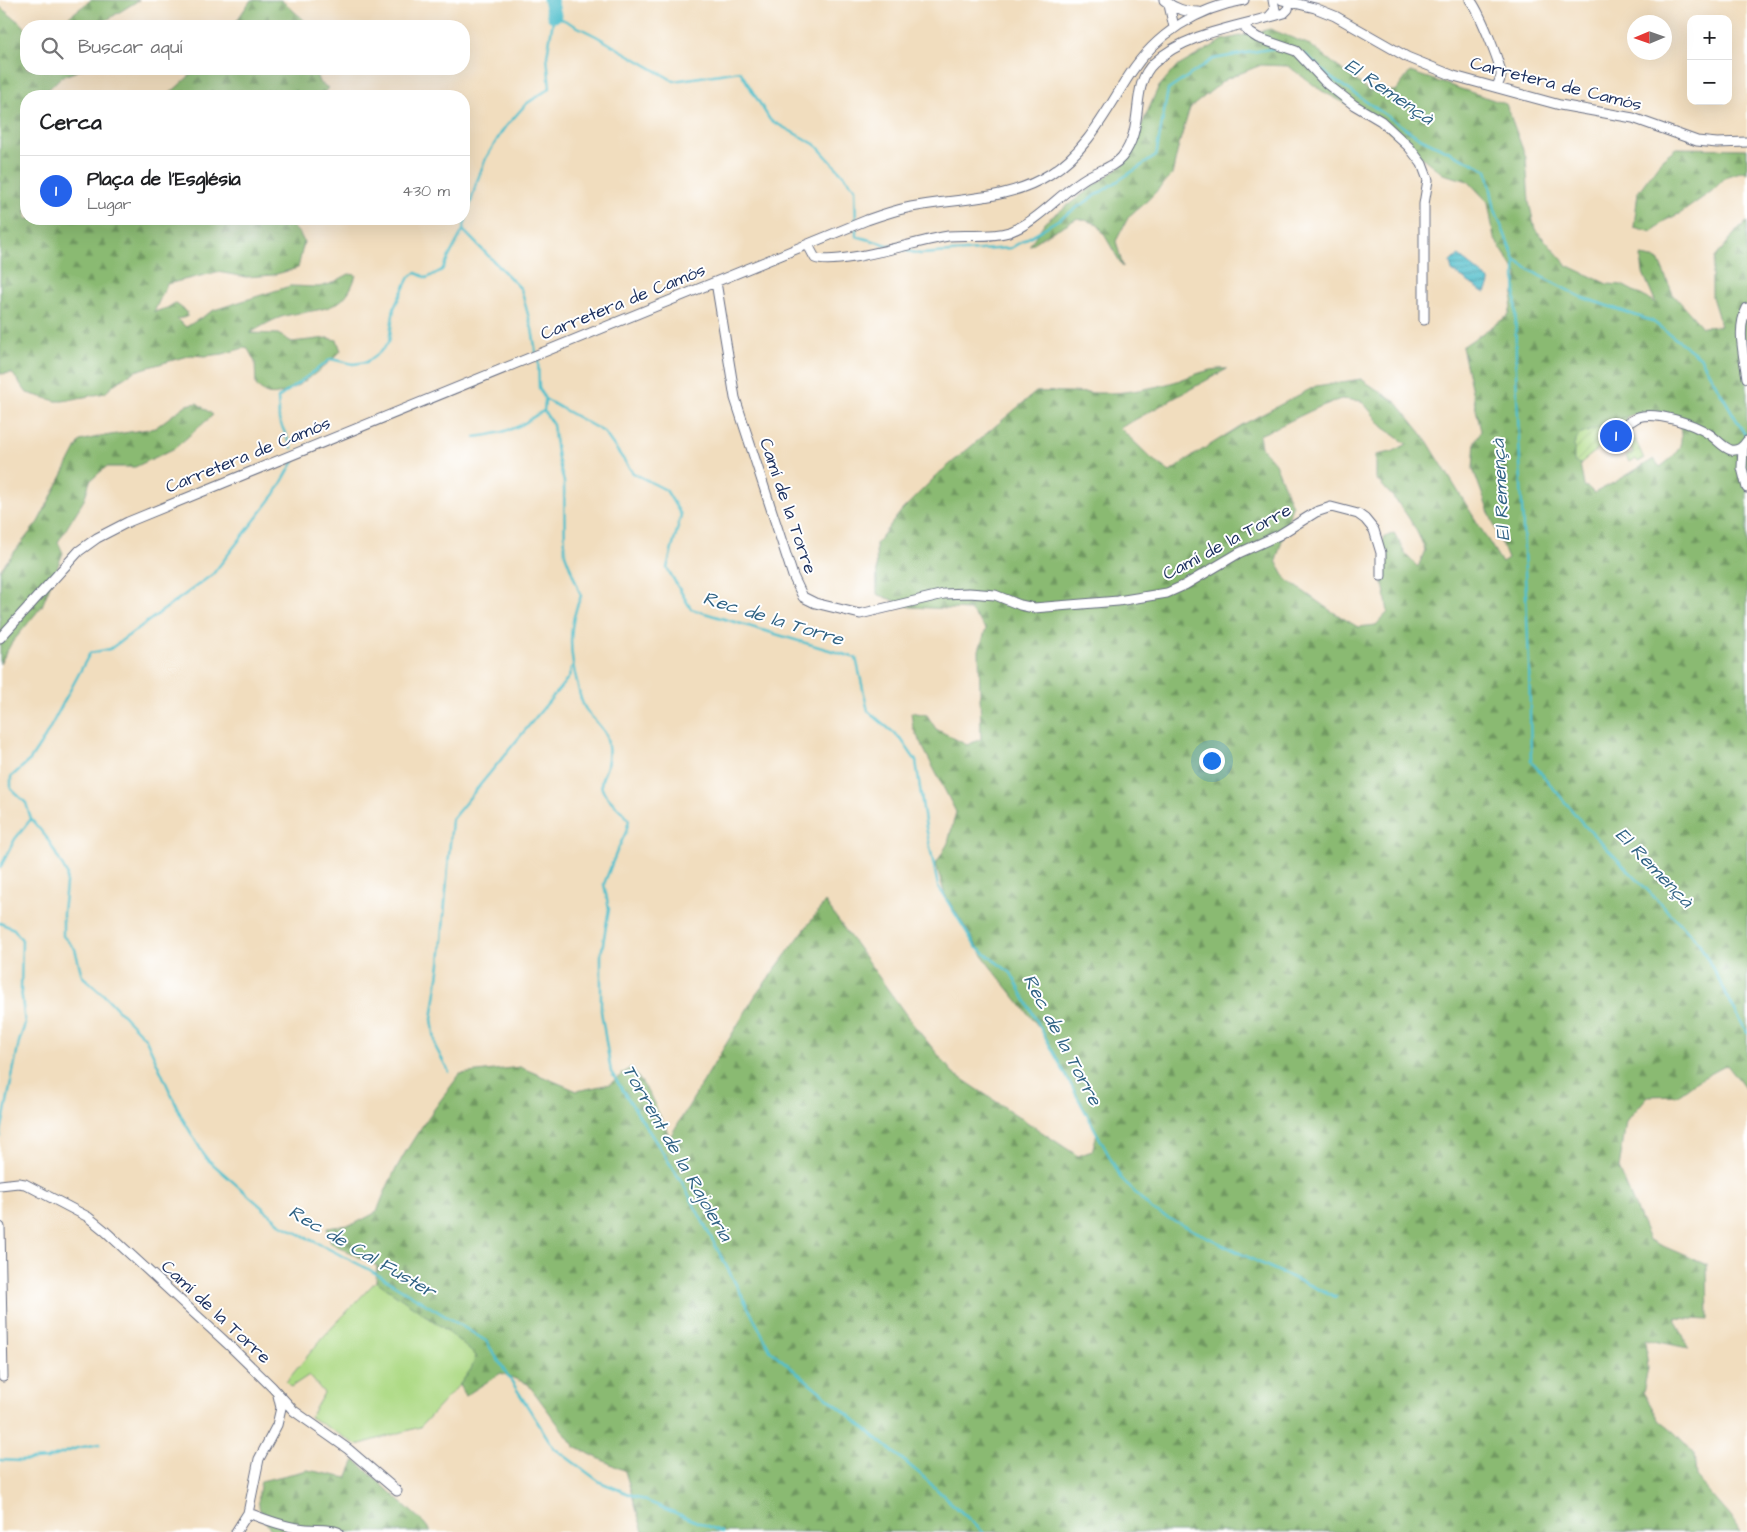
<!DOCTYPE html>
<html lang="es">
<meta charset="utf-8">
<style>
:root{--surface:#fff;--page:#f2f2f2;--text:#202124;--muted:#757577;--line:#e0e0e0;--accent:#2563eb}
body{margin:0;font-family:"Architects Daughter",sans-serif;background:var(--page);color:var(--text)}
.controls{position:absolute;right:15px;top:15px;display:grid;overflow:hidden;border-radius:10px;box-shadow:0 5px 20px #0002}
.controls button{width:45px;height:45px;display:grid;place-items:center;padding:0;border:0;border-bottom:1px solid var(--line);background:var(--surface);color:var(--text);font:25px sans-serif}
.compass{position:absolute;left:1627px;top:15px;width:45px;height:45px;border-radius:50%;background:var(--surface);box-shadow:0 5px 20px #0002;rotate:268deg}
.you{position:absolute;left:1211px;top:760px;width:18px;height:18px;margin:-12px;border:4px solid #fff;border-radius:50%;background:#1a73e8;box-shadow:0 0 0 8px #1a73e833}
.badge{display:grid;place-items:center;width:32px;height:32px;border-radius:50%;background:var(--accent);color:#fff;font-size:16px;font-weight:700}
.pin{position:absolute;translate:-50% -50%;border:2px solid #fff;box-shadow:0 1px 5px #0006}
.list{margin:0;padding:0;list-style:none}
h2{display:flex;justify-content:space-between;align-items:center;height:65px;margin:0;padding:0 20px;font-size:21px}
h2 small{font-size:16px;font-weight:400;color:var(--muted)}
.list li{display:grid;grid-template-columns:32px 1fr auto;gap:15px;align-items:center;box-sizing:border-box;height:70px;padding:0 20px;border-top:1px solid var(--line)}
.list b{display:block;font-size:19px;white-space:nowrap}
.list p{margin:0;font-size:16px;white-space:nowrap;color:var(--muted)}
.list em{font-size:16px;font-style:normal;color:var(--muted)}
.icon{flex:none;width:28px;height:28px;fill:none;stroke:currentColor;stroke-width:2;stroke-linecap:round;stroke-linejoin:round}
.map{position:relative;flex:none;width:1747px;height:1532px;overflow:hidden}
.search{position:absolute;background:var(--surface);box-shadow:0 5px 20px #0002;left:20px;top:20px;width:450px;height:55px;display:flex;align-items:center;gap:12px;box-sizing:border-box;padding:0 18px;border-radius:20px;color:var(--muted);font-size:19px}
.panel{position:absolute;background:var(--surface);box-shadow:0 5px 20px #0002;left:20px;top:90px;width:450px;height:135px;border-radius:20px}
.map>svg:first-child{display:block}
</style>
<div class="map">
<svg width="1747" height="1532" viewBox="0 0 1747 1532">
<defs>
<pattern id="forest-firs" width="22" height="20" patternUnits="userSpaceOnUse" patternTransform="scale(1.25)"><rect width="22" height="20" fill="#8aba72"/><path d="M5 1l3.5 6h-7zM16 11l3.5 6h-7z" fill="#709861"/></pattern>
<pattern id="garden-furrows" width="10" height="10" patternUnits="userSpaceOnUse" patternTransform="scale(1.25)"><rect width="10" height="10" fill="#aeda85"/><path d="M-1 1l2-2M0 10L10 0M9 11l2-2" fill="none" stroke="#95bb75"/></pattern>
<pattern id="water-rules" width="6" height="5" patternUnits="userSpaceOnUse" patternTransform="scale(1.25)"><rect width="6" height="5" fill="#53c0cc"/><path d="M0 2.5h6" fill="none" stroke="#449ca9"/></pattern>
</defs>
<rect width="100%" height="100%" fill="#fff"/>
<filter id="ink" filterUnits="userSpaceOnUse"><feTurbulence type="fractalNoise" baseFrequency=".02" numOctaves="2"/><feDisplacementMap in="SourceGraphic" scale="10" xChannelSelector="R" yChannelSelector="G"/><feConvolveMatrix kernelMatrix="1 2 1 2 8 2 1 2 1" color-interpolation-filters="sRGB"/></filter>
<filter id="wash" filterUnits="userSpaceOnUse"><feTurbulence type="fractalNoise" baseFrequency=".0096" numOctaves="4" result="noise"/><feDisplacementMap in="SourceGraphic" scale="20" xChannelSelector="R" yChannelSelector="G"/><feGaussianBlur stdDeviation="1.12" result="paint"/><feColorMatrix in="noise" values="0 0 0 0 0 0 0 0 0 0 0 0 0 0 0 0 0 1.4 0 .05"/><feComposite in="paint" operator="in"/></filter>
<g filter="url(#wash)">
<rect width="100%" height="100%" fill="#f1ddbe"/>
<!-- forest -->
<path fill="url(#forest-firs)" stroke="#527468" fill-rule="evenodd" d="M91 0H139L97 26H57Z
M251 0H281L304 20 308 26H233Z
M0 7 24 26 26 31V69H83L61 77 42 96H26V111L22 115 26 121V219H255L257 221 272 223 278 219H292L291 225 300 234 304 242 298 268 273 275 246 277 217 272 167 284 154 312 167 308 175 303 187 312V317L177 319 186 327 214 310 290 286 319 287 330 284 349 274 356 275C345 313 320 308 289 315 276 317 261 327 250 333L278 334 292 342 327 338 337 340 341 351C328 364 284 403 265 393 262 391 258 388 256 385L255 362 247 347 223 354 205 356 191 355 135 371 116 383 105 393 63 401H56L27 393 12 373 0 374Z
M1270 29 1310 45 1369 91H1396L1410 72 1506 104 1526 158 1529 202 1535 229 1567 265 1607 284 1622 285 1656 303 1643 273 1641 256 1658 259 1673 294 1702 327 1721 326 1712 297V273L1715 258 1739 228 1747 222V1091L1727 1065 1697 1081 1678 1095 1648 1096 1626 1122 1619 1169 1649 1240 1707 1265 1708 1320 1675 1318 1688 1348 1645 1339 1648 1369 1643 1392 1660 1421 1675 1433 1694 1453 1696 1477 1731 1517 1740 1532H643L625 1471 575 1447 528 1384 501 1373 465 1396 460 1384 471 1369 446 1330 376 1281 377 1266 331 1243 327 1228 354 1224 377 1212C395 1160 428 1117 460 1074L520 1067 577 1091 610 1084 631 1067 649 1093 670 1137 755 996 825 902 912 1023 953 1073 1078 1156 1092 1151 1097 1134 1043 1032 989 965 945 895 936 864 948 843 956 812 913 728 911 712 927 715 936 729 967 745 981 739 979 650 986 629 970 610 910 607 877 594 876 544 902 510 937 475 1036 392C1068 390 1101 396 1133 391 1144 389 1156 387 1167 384 1187 379 1207 367 1227 369L1120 428 1152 459 1170 472 1191 457 1242 425 1316 386 1361 379 1397 403 1426 439 1502 563 1508 559 1488 510 1473 469 1475 441 1481 431 1462 347 1509 315 1518 275 1494 238 1488 202 1468 181 1443 174 1371 117 1322 91 1288 66 1261 65 1226 79 1190 108 1179 144 1172 175 1148 200 1129 216 1116 241 1123 267 1098 224 1078 218 1048 234 1029 246 1045 222 1125 163 1158 88 1175 68 1223 40ZM1341 399 1362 401 1383 427 1407 444 1392 452 1376 455V479C1398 501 1414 521 1425 550L1418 567 1407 556 1394 533 1383 538 1382 577 1388 612 1376 625 1358 627 1328 609 1286 579 1276 561 1292 506 1275 463 1261 447 1259 435C1287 424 1312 408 1341 399ZM1646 412H1663L1676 416C1686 442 1682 451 1660 467L1654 459 1617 481 1594 493 1589 488 1584 486 1580 464 1574 461 1580 435 1634 414Z
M197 69H314L319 82 328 88 321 96H167Z
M1676 148 1747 149V173L1744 171 1727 176 1712 191 1681 213 1664 221 1652 232 1634 227 1638 192 1662 159Z
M197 403 213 415 175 448 135 467H106L90 481 84 500 58 542 63 553 42 606 11 644 0 664V570L38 522 80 441 98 437 155 428 186 405Z
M355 1460 424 1523 431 1532H273C258 1513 256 1505 261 1481L308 1470 347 1478Z"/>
<!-- park -->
<path fill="#aeda85" stroke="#648472" d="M376 1281 446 1330 476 1356 471 1369 460 1384 420 1427 357 1445 310 1417 324 1393 309 1375 291 1387 286 1382 324 1336Z"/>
<!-- garden -->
<path fill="url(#garden-furrows)" stroke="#648472" d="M1626 417 1627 421C1613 428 1608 438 1599 448 1593 454 1586 458 1580 464L1574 462V445L1579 435Z
M1631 430 1644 459 1638 462 1636 459 1629 462 1626 456 1633 453 1629 445 1633 443 1630 437 1626 439 1624 433Z"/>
<!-- water -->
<path fill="url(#water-rules)" stroke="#377895" d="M1459 256 1489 280 1490 284 1486 292H1483L1452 271 1450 262 1453 259Z"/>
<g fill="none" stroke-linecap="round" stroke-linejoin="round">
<!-- stream -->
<path stroke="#53c0cc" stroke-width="2.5" d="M1305 54 1330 77 1418 137 1487 170 1495 210 1515 260 1516 372 1529 662 1531 761 1584 825 1699 943 1747 1033
M856 228V236L891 246
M463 230 521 289 532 329 536 353
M903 250 920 254 1011 248 1061 218 1156 156 1168 90 1213 59 1275 48
M1516 261 1540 276 1581 297 1652 321 1700 357 1747 438
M538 358 539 388 545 399 544 411 553 425 558 459 564 482 565 554 581 596C568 625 569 652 577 682 579 691 580 700 585 708 590 717 602 726 606 735 609 744 609 757 607 766 605 774 598 782 603 791 610 802 621 809 629 820L626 832 617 851 604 884 609 909 601 955V1011L611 1072 683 1184 771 1351 920 1474 983 1532
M545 399 604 432 633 473 666 490 681 515 667 568 691 609 856 658 868 711 901 739 916 761 925 822 938 886 976 947 1011 973 1121 1178 1152 1210 1260 1263 1336 1297
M475 437C492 435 508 432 523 424 530 420 536 414 544 411
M292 448 279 420 278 398 331 359 353 364 367 362 379 353 389 342 394 308 409 277 416 273 427 278 442 270 463 230 476 184 486 158 503 130 526 104 550 88 547 56 554 15 596 36 674 81 740 71 770 120 816 145 855 188 856 222
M294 461 275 494 213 574 110 649 90 653 45 737 30 760 11 777V789L26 803 31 819 47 838 67 874 63 913V936L75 949 82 976 106 997 146 1039 182 1118 206 1158 282 1225 370 1270 486 1341 554 1448 600 1482 722 1532
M0 868 15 839 31 819
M0 923 14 929 22 940 21 989 25 1024 19 1042 0 1137
M449 1072 436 1048 432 1019 440 964 452 819 569 677 571 668
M0 1460 20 1461 47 1459 77 1448 100 1444"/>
<!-- river -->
<path stroke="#53c0cc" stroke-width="15" d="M550 0 554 15"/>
</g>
</g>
<g filter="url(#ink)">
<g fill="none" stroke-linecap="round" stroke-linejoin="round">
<defs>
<path id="minor" d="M1164 0C1175 9 1185 12 1199 12
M1282 0 1315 8 1335 16 1407 57 1454 76 1560 105 1633 118 1697 141 1717 143 1747 142
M1470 0C1478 8 1502 66 1501 76 1500 80 1498 84 1497 87
M1169 5 1174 27
M1269 17 1275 10 1273 0
M1243 24 1247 31 1258 38 1296 51 1327 84 1354 105 1381 121 1409 147 1422 164 1428 180 1424 204V320
M808 245 815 258C836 267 921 240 948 236 968 234 990 238 1009 232 1040 221 1060 192 1089 176 1100 170 1114 167 1122 157 1146 127 1129 86 1154 63 1186 32 1243 26 1284 13L1288 9 1290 1
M716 282 735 398 793 576 803 597 815 603 860 614 944 594 969 593 995 595 1020 605 1034 608 1118 601 1167 593 1185 585 1239 553 1279 535 1316 512 1331 507 1358 514 1365 519 1374 530 1381 553V576
M1747 308C1736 329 1744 355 1747 378
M1628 423C1631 421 1635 419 1638 417 1656 411 1694 424 1709 434 1717 439 1722 447 1731 450 1739 451 1743 447 1747 441
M1743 448 1742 468 1747 488
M0 638 79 551 97 538 128 522 867 220C881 215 896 210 911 207 958 198 1008 201 1050 174 1088 150 1106 111 1130 74 1156 34 1197 8 1244 0
M0 1185 18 1183 25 1184 88 1217 104 1230 231 1347 272 1387 294 1411 348 1449 397 1491
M0 1227 3 1377
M248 1513C265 1519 281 1526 298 1528 312 1531 325 1528 338 1532
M236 1532 248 1513 259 1459 277 1425 281 1408 278 1395"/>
</defs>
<!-- minor casing -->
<use href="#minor" stroke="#666c80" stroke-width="11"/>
<!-- minor -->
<use href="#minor" stroke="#fff" stroke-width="9"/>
</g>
</g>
<g text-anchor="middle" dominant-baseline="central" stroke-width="4" stroke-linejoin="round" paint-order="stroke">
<!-- street labels -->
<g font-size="18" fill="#1b2f5e" stroke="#fff">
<text transform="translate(1556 84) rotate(14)">Carretera de Camós</text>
<text transform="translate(623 302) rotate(-22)">Carretera de Camós</text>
<text transform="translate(248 455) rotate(-22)">Carretera de Camós</text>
<text transform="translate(788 506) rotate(71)">Camí de la Torre</text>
<text transform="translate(1227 542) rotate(-28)">Camí de la Torre</text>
<text transform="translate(216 1312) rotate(43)">Camí de la Torre</text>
</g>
<!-- water labels -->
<g font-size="19" font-style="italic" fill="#2f6284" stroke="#fff">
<text transform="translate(1389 92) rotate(34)">El Remençà</text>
<text transform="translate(1501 490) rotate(-93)">El Remençà</text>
<text transform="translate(773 619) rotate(17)">Rec de la Torre</text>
<text transform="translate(1654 868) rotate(46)">El Remençà</text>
<text transform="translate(1062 1040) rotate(62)">Rec de la Torre</text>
<text transform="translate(677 1153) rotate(60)">Torrent de la Rajoleria</text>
<text transform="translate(362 1252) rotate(30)">Rec de Cal Fuster</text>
</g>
</g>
</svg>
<div class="controls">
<button>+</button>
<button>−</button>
</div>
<svg class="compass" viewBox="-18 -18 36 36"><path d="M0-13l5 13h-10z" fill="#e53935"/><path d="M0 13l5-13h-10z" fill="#757577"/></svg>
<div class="you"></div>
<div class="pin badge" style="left:1616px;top:436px">1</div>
<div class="search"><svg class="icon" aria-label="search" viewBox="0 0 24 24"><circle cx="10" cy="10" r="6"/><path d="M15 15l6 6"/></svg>Buscar aquí</div>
<section class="panel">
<h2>Cerca<small></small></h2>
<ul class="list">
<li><span class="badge">1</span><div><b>Plaça de l'Església</b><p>Lugar</p></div><em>430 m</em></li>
</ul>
</section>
</div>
